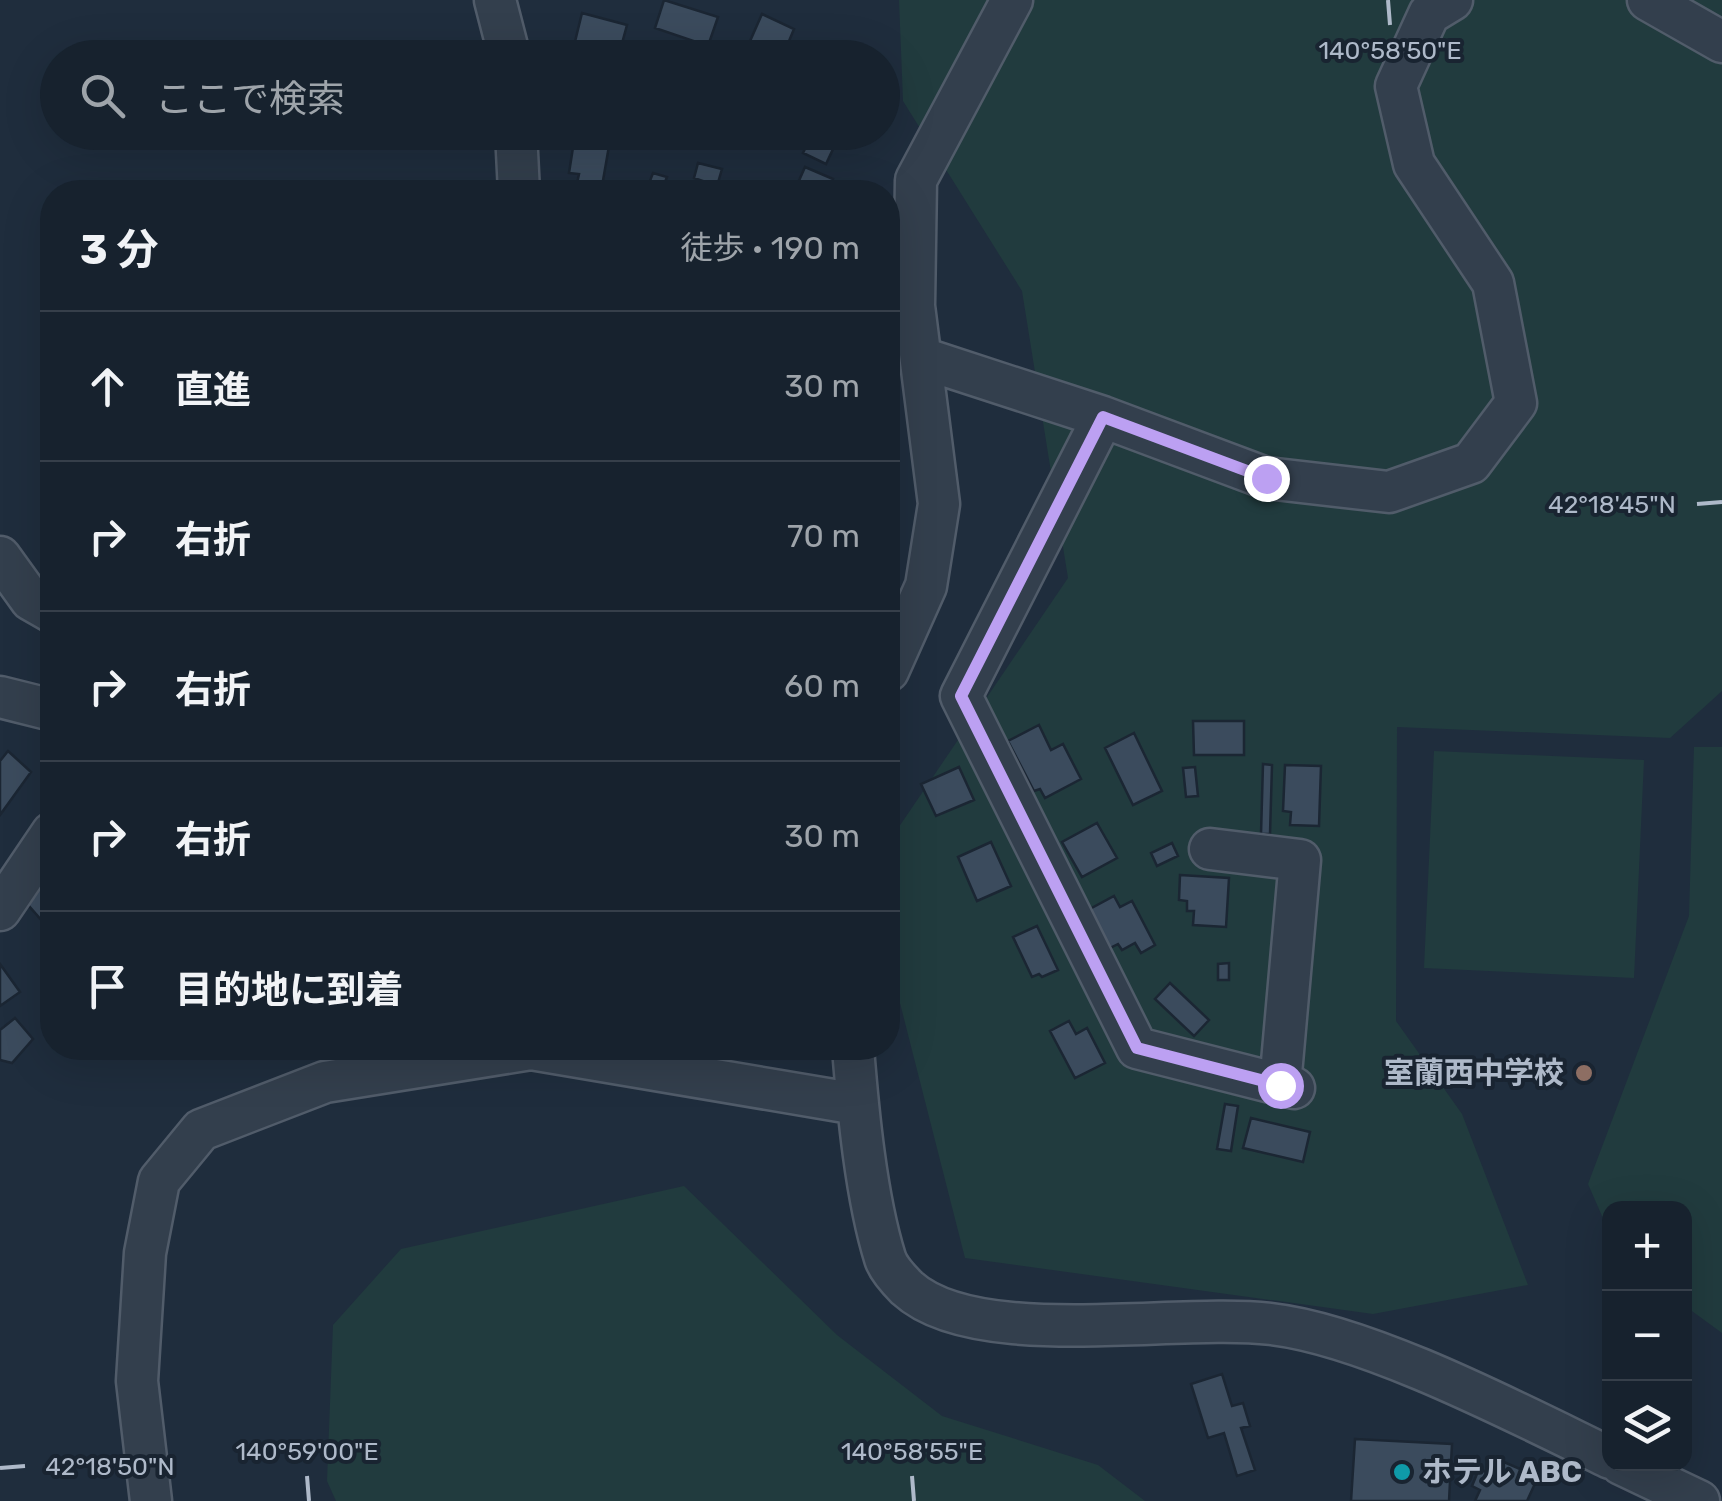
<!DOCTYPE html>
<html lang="ja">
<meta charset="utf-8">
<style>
:root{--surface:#17222e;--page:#202a36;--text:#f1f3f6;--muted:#9ea4aa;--line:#363f4a}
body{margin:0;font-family:Rubik,"Noto Sans JP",sans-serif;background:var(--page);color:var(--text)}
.controls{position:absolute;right:30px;bottom:30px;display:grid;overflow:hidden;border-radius:20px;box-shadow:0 10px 40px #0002}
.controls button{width:90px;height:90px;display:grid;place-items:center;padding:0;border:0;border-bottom:2px solid var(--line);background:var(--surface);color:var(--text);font:50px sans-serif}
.stop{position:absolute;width:30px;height:30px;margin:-22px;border:8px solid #bca0f2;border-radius:50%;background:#fff}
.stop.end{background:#bca0f2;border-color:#fff;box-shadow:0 2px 10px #0008}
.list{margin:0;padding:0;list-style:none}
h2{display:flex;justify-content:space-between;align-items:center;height:130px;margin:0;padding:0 40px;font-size:42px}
h2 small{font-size:32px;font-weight:400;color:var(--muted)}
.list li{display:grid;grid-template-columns:65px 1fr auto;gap:30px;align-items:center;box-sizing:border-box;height:150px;padding:0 40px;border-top:2px solid var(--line)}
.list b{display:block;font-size:38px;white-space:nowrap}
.list em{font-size:32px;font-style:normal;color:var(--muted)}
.icon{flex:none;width:55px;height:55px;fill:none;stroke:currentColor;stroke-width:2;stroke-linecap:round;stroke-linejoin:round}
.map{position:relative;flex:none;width:1722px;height:1501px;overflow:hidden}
.search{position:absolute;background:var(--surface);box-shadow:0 10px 40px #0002;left:40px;top:40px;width:860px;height:110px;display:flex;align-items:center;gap:25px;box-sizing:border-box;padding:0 35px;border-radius:55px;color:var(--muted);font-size:38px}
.panel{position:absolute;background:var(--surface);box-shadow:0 10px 40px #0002;left:40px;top:180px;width:860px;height:880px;border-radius:40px}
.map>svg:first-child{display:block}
</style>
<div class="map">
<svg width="1722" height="1501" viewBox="0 0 1722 1501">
<rect width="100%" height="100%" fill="#1f2d3d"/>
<!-- green -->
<path fill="#213b3e" d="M899 0H1722V691L1670 738 1397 727 1396 1021 1462 1114 1528 1285 1373 1314 965 1258 889 960 888 843 1068 578 1022 291 903 101Z
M1694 747H1722V1333L1685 1306 1684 1208H1610L1609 1232 1588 1184 1689 916Z
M1434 751 1644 760 1634 978 1424 968Z
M684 1186 837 1335 942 1416 1098 1465 1145 1501H336L327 1481 333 1325 401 1249Z"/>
<!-- building -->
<path fill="#3b4b5d" stroke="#1b2633" stroke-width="2.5" d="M664 0 718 17 708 46 655 28Z
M582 13 627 25 618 58H571Z
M762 14 794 29 789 41 807 49 803 58H768L747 48Z
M813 132H841L826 164 803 153Z
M574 141 609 146 601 192 576 188 579 174 569 173Z
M698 163 722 169 717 186 694 178Z
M805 167 833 179 827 192H794Z
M653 173 667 177 661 192 646 191Z
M1193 721H1244V755H1194Z
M1039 725 1051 750 1063 744 1081 779 1045 798 1040 789 1034 791 1008 741Z
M1134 733 1162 791 1133 805 1105 748Z
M8 751 31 772 0 815V761Z
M1263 764 1272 765 1270 834H1261Z
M1285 765 1321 766 1319 826 1290 825 1291 812 1283 811Z
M959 767 974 800 936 816 921 784Z
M1195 767 1198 796 1186 797 1183 768Z
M1097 823 1117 858 1082 877 1062 842Z
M991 842 1011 886 977 901 958 857Z
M1172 843 1178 856 1157 866 1151 853Z
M1180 875 1229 878 1226 927 1193 925 1194 911H1187V901L1179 900Z
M40 882 52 897 51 931 22 898Z
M1114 896 1120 907 1132 901 1155 945 1141 953 1135 943 1122 950 1118 944 1108 949 1088 910Z
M1037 926 1058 970 1042 977 1039 974 1032 977 1013 937Z
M1229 963V980H1218V964Z
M0 964 20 992 0 1006Z
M1170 983 1209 1020 1194 1036 1155 999Z
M15 1018 33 1039 12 1063 0 1060V1030Z
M1069 1021 1076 1034 1087 1028 1105 1063 1075 1078 1050 1031Z
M1225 1104 1238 1106 1231 1151 1217 1149Z
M1251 1118 1310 1132 1303 1162 1243 1148Z
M1222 1374 1232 1406 1243 1403 1250 1426 1241 1428 1255 1470 1237 1476 1224 1433 1208 1438 1191 1384Z
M1355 1439 1452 1444 1449 1501H1351Z
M1497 1459 1538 1477 1527 1501H1475L1480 1490 1472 1486 1479 1469 1491 1474Z"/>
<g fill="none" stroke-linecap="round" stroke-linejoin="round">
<defs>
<path id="minor" d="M495 0 510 58
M1648 0 1722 42
M516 132 519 192
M922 358 1103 417 1266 478 1389 492 1471 463 1516 403 1493 283 1414 164 1396 86 1429 14 1452 0
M1103 417 961 696 1137 1048 1294 1088
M0 557 31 600 52 612
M888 671 926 586 939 504 914 306 916 180 1012 0
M0 697 52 710
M1210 849 1300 860 1280 1085
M0 910 52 833
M853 1048C858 1111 866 1197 885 1258 888 1268 900 1281 907 1288 976 1351 1175 1313 1271 1324 1368 1335 1519 1414 1610 1458
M1621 1464 1699 1501
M151 1501 137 1381 145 1253 159 1181 201 1130 325 1082 531 1049 857 1104"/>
</defs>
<!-- minor casing -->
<use href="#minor" stroke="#515c6a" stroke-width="45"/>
<!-- minor -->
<use href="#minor" stroke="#333f4d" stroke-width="40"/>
</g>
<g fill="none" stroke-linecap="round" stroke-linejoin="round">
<!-- route -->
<path stroke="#bca0f2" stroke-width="12" d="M1266 478 1103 417 961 696 1137 1048 1280 1085"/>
</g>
<!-- ticks -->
<path fill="none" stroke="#aeb9c9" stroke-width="4" d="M1388 0 1390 25M1697 504 1722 502M0 1468 25 1466M307 1476 309 1501M912 1476 914 1501"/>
<!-- markers -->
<circle fill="#8d6e63" stroke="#192431" stroke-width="4" cx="1584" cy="1073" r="10"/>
<circle fill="#0f9aa8" stroke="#192431" stroke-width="4" cx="1402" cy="1472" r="10"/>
<g text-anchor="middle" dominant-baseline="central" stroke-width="8" stroke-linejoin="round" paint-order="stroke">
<!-- poi labels -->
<g font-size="30" font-weight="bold" fill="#aeb9c9" stroke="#192431" text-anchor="end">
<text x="1564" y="1073">室蘭西中学校</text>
<text x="1422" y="1472" text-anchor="start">ホテル ABC</text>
</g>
</g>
<g font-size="25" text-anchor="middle" fill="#aeb9c9" stroke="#192431" stroke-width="8" stroke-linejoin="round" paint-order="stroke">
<text x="1390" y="59">140°58'50"E</text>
<text x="1612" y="513">42°18'45"N</text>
<text x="307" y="1460">140°59'00"E</text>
<text x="912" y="1460">140°58'55"E</text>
<text x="110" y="1475">42°18'50"N</text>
</g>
</svg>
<div class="controls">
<button>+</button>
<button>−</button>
<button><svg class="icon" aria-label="layers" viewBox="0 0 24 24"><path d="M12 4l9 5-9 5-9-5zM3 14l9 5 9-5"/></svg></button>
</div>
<div class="stop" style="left:1280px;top:1085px"></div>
<div class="stop end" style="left:1266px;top:478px"></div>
<div class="search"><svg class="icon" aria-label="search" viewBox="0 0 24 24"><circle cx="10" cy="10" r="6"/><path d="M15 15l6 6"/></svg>ここで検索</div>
<section class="panel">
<h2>3 分<small>徒歩 · 190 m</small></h2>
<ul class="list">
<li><svg class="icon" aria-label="ahead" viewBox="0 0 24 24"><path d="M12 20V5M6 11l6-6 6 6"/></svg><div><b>直進</b></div><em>30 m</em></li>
<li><svg class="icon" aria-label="right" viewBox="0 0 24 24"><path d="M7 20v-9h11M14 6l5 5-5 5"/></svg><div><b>右折</b></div><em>70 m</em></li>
<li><svg class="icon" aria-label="right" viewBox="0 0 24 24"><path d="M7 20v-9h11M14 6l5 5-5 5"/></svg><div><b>右折</b></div><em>60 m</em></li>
<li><svg class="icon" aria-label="right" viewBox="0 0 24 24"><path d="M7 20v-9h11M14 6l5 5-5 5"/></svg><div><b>右折</b></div><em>30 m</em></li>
<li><svg class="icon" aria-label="arrive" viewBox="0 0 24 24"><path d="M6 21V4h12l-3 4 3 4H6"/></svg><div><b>目的地に到着</b></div></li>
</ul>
</section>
</div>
